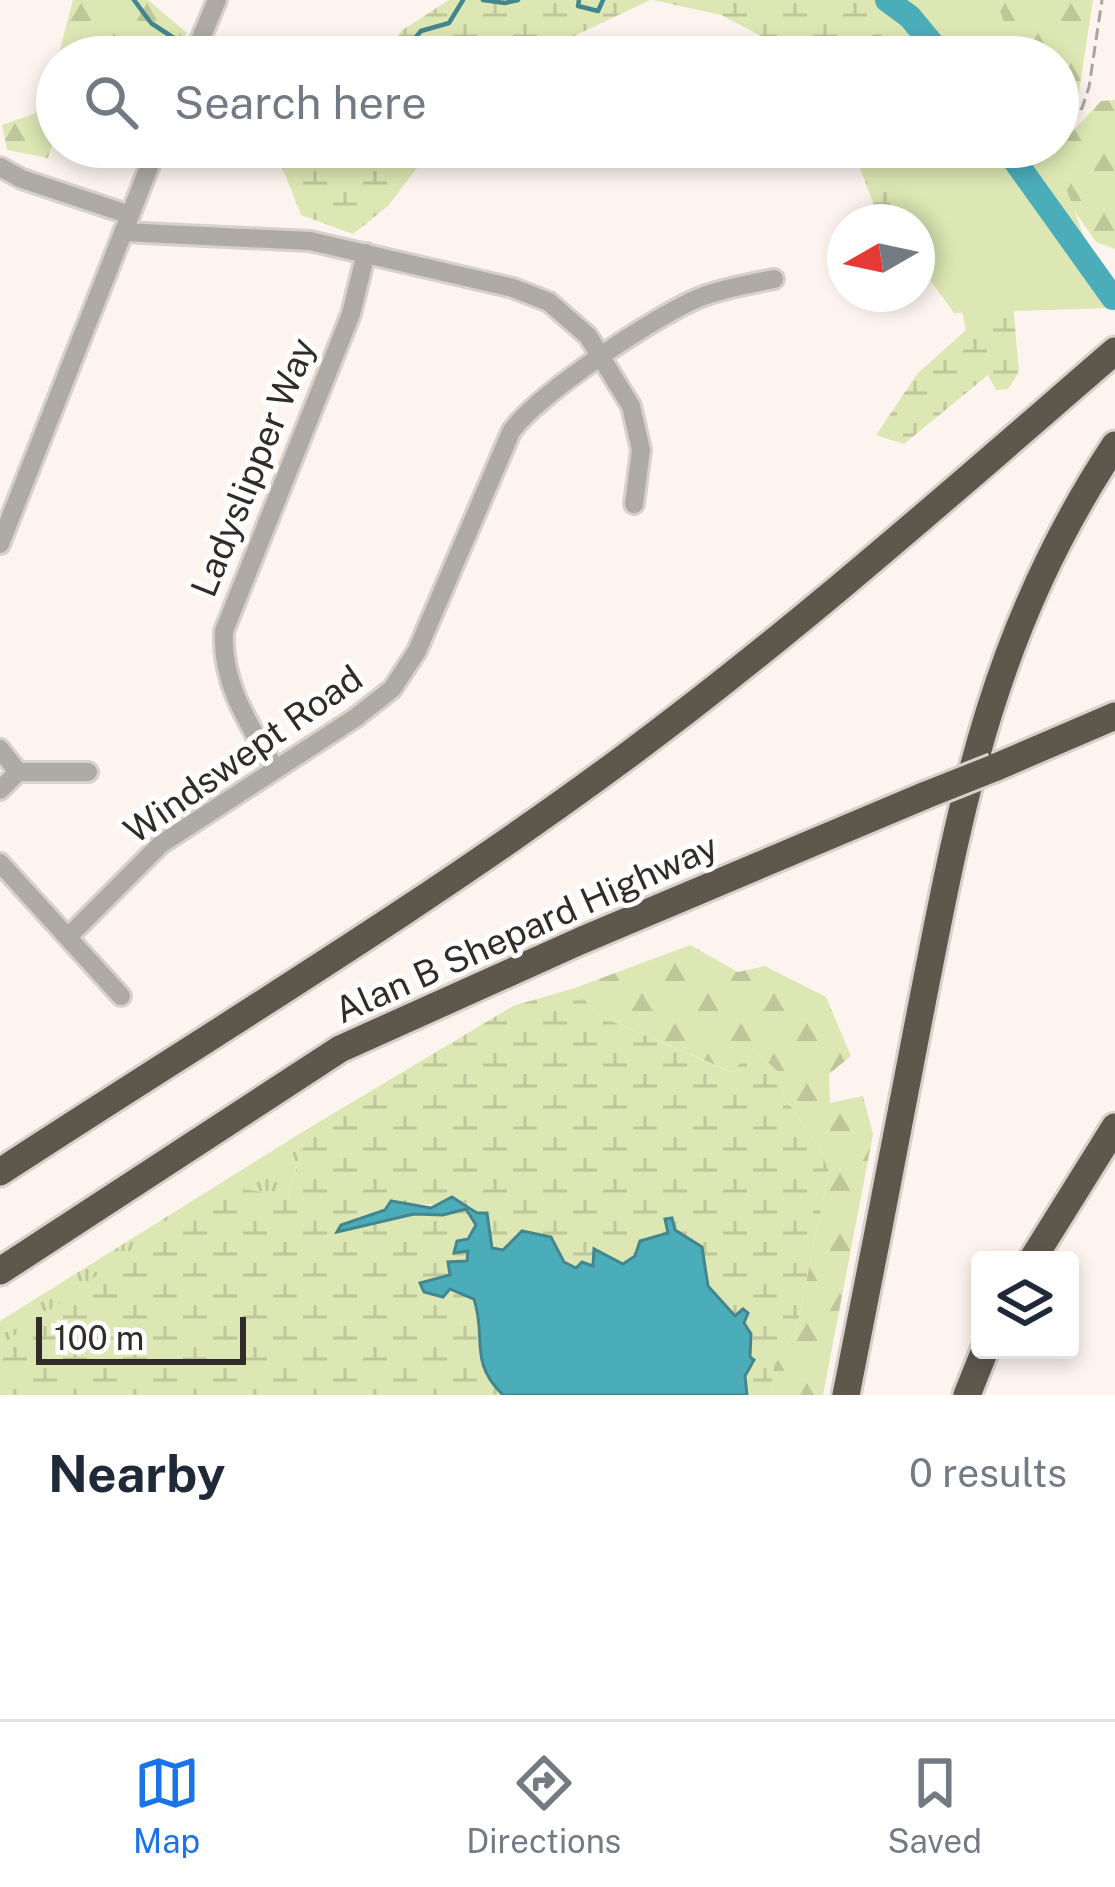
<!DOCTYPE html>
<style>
:root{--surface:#fff;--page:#f2f2f3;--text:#1f2937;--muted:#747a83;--line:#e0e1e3;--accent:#1a73e8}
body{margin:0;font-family:"Public Sans",sans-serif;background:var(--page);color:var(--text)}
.controls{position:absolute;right:36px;bottom:36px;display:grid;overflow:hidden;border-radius:12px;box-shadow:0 6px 18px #0003}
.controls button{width:108px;height:108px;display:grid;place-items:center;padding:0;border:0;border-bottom:3px solid var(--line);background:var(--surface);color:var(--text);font:60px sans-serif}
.compass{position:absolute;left:827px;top:204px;width:108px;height:108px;border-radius:50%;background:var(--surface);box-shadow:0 6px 18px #0003;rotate:261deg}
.scale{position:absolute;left:36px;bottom:30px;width:210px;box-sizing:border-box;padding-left:12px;border:6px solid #322c29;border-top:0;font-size:33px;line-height:42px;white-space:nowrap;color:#322c29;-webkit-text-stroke:9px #fff;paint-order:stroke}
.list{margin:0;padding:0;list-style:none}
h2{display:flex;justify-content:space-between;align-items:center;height:156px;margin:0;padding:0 48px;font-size:51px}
h2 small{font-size:39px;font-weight:400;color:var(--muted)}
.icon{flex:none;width:66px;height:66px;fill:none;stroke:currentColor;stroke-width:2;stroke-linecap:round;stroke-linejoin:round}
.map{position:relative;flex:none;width:1115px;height:1395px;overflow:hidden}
.search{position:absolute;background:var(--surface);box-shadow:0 6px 18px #0003;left:36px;right:36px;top:36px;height:132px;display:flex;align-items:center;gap:30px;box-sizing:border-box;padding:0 42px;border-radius:66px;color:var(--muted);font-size:45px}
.sheet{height:324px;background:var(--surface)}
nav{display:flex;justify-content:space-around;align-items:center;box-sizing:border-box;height:168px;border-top:3px solid var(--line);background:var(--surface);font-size:33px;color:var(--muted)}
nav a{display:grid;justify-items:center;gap:6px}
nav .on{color:var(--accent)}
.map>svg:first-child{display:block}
</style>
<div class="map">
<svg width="1115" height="1395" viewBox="0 0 1115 1395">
<defs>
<pattern id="grass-tufts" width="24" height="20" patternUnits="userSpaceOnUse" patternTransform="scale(3)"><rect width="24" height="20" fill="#dde7b3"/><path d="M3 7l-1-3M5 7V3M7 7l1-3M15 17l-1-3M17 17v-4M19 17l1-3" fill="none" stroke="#bec69a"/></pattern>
<pattern id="forest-firs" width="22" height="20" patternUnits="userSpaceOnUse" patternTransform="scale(3)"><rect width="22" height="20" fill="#dde7b3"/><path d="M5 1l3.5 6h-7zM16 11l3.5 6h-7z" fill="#bec69a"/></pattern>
<pattern id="wetland-marsh" width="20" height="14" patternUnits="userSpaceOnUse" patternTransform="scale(3)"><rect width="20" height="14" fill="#dde7b3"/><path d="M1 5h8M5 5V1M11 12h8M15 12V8" fill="none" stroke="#bec69a"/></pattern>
</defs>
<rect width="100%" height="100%" fill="#fdf4ef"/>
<!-- grass -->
<path fill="url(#grass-tufts)" d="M309 1128 288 1197 0 1346V1321Z"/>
<!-- forest -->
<path fill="url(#forest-firs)" d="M73 0H148L187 33 176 57H142L87 39 80 57H58Z
M985 0H1093L1077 104 1058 118V57H991Z
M57 61V130L48 158 7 150 2 125 45 110Z
M1115 100V249L1096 242 1042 164 1101 101Z
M690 945 738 972 765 966 826 997 851 1056 829 1074 830 1103 863 1096 873 1134 823 1395H770L774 1366 796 1330 829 1171 816 1142 783 1096 780 1074 755 1050 732 1072 597 1015 575 988Z"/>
<!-- wetland -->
<path fill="url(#wetland-marsh)" d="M449 0H650L553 46 543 57H388L401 31Z
M653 0H985L963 57H801L721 15Z
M268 147H438L426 156 388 206 353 234 301 215 285 174Z
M852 147H982L1008 248 1019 372 1008 389 996 390 988 375 904 444 876 435 917 374 966 330 946 238 940 185 880 221Z
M575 988 597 1015 731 1072 755 1050 780 1074 783 1096 816 1142 829 1171 796 1330 774 1366 770 1395H747L745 1376 749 1342 736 1317 708 1286 702 1247 675 1230 640 1241 635 1256 623 1264 595 1250 594 1266 577 1268 513 1241 503 1250 491 1248 490 1221 469 1205 398 1204 356 1218 339 1231 414 1214 443 1215 466 1208 476 1225 455 1252 469 1251 467 1261 450 1276 421 1283 474 1299C487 1338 468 1361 503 1395H0V1346L221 1185 288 1197 309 1128 513 1006Z"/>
<!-- park -->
<path fill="#dde7b3" d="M865 0H996L1017 57H892Z
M892 147H1051L1110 308 954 313 917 262V222H890Z"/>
<!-- water -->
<path fill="#4cadba" stroke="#44868e" stroke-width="3" d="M452 1197 477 1213H487L492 1248 503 1250 522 1231 551 1237 564 1262 576 1268 582 1262 593 1266 594 1249 623 1264 635 1256 640 1241 668 1233 665 1219 672 1218 675 1230 702 1247 708 1286 735 1316 743 1309 748 1313 744 1323 751 1334 750 1357 754 1360 745 1376 747 1395H503C468 1361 487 1338 474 1299L450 1289 443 1297 424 1292 420 1283 450 1275 448 1262 467 1261 468 1251 454 1253 457 1241 468 1239 476 1225 466 1209 443 1215 414 1214 337 1232 341 1225 385 1210 391 1201 431 1208Z"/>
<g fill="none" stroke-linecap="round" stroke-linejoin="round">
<!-- stream -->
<path stroke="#44868e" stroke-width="4.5" d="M134 0 151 23 186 46
M483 0 505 3 518 0
M579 0 578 6 598 11 603 0
M399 57 421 31 449 23 463 0"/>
<!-- river -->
<path stroke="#4cadba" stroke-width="24" d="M887 0 910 17 943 57
M1005 147 1113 298"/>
<defs>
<path id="minor" d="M193 57 217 0
M0 167 22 179 130 215
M123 232 310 241 513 288 549 302 588 336 631 406 641 450 634 504
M0 544 157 147
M0 749 18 772H88
M275 769C250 725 221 685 224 631L351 314 366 253
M0 790 18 772
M0 863 121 996
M68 937 161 844 355 718 392 689 417 651 511 432C536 395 658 314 701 297 724 288 749 284 774 279"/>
<path id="highway" d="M994 768 1115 716
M0 1172C207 1037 421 908 620 761 792 634 953 491 1115 351
M1032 1260 1115 1127
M0 1271 340 1049 580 941 926 795
M846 1395C871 1270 895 1144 919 1019 961 804 991 632 1115 445
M967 1395 985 1350"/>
</defs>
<!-- minor casing -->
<use href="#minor" stroke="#d8d0cb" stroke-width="24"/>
<!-- highway casing -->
<use href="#highway" stroke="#d8d0cb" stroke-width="33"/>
<!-- path -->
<path stroke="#aca4a0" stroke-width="3" stroke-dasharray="12 6" stroke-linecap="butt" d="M1058 138 1082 108 1089 87 1102 0"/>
<!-- minor -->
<use href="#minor" stroke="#aeaba5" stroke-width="18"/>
<!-- highway -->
<use href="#highway" stroke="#5e574c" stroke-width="27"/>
<defs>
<path id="highway-bridge" d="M926 795 994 768"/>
</defs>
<!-- highway-bridge casing -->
<use href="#highway-bridge" stroke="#d8d0cb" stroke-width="33" stroke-linecap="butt"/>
<!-- highway-bridge -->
<use href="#highway-bridge" stroke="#5e574c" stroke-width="27"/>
</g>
<g text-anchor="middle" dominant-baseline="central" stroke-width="10" stroke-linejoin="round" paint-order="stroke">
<!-- street labels -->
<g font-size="36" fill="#322c29" stroke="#fff">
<text transform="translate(253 467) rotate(-68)">Ladyslipper Way</text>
<text transform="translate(243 754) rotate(-35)">Windswept Road</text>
<text transform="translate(526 928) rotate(-24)">Alan B Shepard Highway</text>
</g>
</g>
</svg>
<div class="controls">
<button><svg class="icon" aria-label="layers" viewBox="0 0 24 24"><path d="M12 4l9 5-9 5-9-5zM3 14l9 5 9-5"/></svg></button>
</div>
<svg class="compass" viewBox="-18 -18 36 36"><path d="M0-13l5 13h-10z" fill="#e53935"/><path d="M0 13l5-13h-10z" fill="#747a83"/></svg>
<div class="scale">100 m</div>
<div class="search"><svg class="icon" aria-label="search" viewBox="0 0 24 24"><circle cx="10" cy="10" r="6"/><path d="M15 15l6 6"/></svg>Search here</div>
</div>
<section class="sheet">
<h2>Nearby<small>0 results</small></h2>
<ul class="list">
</ul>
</section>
<nav>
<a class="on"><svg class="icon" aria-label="map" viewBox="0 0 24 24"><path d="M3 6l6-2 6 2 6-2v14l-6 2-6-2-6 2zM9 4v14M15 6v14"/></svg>Map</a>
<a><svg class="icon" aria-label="directions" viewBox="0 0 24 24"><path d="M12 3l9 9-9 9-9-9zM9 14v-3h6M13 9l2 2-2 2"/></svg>Directions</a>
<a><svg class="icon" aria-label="saved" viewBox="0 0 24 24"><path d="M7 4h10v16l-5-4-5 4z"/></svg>Saved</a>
</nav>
